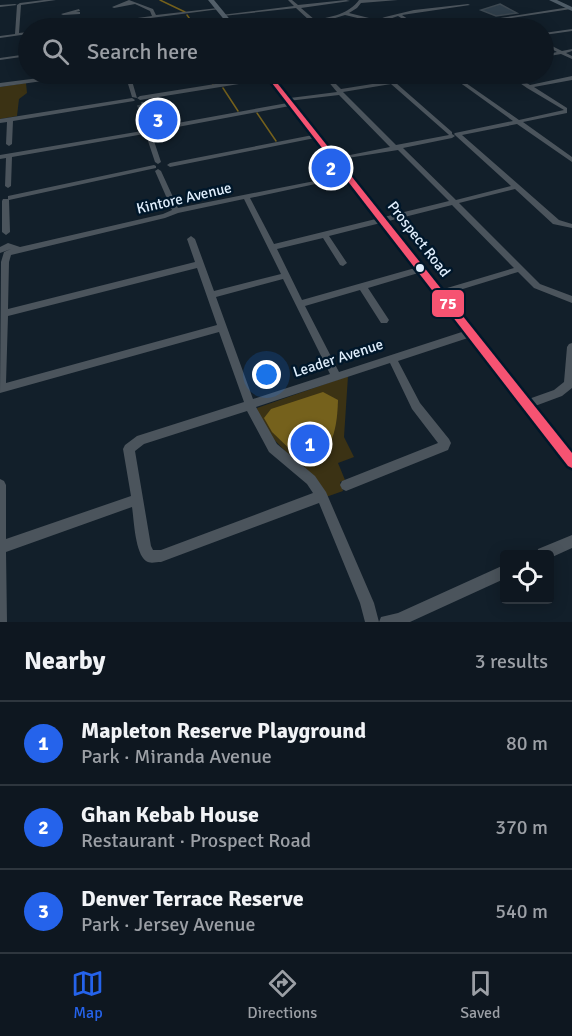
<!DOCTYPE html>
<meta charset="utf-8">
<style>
:root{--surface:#0e1720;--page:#172029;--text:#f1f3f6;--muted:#9b9fa5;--line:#2e363e;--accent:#2563eb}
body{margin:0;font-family:Signika,sans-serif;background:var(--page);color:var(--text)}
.controls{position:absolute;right:18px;bottom:18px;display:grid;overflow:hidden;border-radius:6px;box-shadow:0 3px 15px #0003}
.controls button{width:54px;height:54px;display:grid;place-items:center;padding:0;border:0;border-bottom:2px solid var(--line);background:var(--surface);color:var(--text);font:30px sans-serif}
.you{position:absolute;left:267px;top:375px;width:21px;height:21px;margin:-15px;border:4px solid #fff;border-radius:50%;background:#1a73e8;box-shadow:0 0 0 9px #1a73e833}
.badge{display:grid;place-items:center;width:39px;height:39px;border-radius:50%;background:var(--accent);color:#fff;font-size:20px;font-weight:700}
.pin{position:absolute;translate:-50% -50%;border:3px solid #fff;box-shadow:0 2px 6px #0006}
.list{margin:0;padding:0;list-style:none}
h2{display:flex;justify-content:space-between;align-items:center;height:78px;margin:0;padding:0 24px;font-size:26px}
h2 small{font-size:20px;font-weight:400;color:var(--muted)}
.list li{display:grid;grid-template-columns:39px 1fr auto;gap:18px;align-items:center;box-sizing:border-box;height:84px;padding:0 24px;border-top:2px solid var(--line)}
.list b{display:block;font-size:22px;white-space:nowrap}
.list p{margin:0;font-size:20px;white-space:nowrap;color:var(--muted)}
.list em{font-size:20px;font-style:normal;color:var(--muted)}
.icon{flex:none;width:33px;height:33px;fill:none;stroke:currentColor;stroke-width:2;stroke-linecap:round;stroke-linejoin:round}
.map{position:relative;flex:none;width:572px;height:622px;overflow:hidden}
.search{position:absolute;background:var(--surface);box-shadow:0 3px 15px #0003;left:18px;right:18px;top:18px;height:66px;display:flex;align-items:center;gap:15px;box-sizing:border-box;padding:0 21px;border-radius:33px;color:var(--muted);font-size:22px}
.sheet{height:330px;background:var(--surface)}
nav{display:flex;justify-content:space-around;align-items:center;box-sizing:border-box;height:84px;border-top:2px solid var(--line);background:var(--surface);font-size:16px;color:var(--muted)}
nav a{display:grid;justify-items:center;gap:3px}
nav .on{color:var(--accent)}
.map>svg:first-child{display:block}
</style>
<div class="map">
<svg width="572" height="622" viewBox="0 0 572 622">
<rect width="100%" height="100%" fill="#121f2a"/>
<!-- green -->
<path fill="#3b3214" d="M26 83 27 93 19 99 17 116 0 119V87Z
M348 376 344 437 354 457 338 463 345 480 340 482 343 491 326 497C312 466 260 440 257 408Z"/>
<!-- water -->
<path fill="#75611c" d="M323 392 338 400C337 427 334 461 298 457L272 432 264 418 271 409Z"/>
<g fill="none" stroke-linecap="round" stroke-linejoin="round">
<!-- stream -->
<path stroke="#75611c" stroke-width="1.5" d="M160 0 185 12
M187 15 196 28
M207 74 213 84
M223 88 238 111
M257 113 276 141"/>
</g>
<!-- building -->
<path fill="#2f3e4a" stroke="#3d4851" stroke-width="1.5" d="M500 4 517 13 496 16 481 10Z
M162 100 165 110 146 113 144 110 140 111 138 106 142 105V103Z"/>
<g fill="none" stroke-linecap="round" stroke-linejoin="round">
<!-- minor -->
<path fill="#4b545c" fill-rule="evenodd" d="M44 0H56L21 5 19 33 28 32V34L0 38V36L15 34 17 5 0 7V5L15 4 17 5 20 3Z
M129 0 153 9 156 15 218 8 220 9 74 28H65L152 16 150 11 135 4 114 8 112 7Z
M288 0H292L298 5 346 0 350 1 301 8 315 20C331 17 349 14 359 0H398L361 3 357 8 349 13 377 20 385 17 414 10 468 4 470 5 402 15 421 28H417L398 16 378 23 372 28H368L374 22 345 15 332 19 298 25 267 28H255L310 21 296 8 223 16 221 15 294 6Z
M570 7 571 9 444 28H437Z
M79 9 80 11 76 12H80V14L63 15 61 14Z
M572 29V31L544 35V33Z
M544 42 562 51 572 49V51L566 53 572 56V59L561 54 544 57V55L557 52 544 45Z
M28 54V56L0 60V58Z
M70 74H81L78 76 0 87V83Z
M125 74H130L137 98 132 97Z
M298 74H308L273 81 270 79 140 100 137 98 140 96 272 75 274 77Z
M322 74H326L341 89 435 74H444L442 76 396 83 452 132V134L455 136 452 138 403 148 456 200 511 186 456 136 454 134 455 133 513 121 448 74H453L519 120 564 110 527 88 507 74H512L530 85 572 76V80L534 87 567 108V113L523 122 572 157V162L517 124 462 135 559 220 572 224V228L553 224 515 189 459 203 540 284 572 296V303L534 288 518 272 440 296 437 295 436 293 437 291 514 268 452 205 329 236 347 263 343 266 340 265 323 238 277 249 302 300 422 266 426 269 425 271 368 288 389 320 387 323H381L360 290 305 306 339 372 471 329 474 330 476 333 474 336 398 361 420 403 449 439 451 443 448 450 346 491 342 489 340 485 342 481 438 443 412 409 390 363 256 407 277 444 315 476 326 492 374 603 379 622H365L360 603 319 503 161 562C156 562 150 564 146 561 135 553 134 520 132 507L6 552 7 622H0V479L4 481 6 485V539L131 496 123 449 125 445 137 436 244 402 219 332 0 393 1 262 4 252 11 249 0 253V247L8 243 20 247 163 214 172 210 155 171 158 169 161 171 178 208 350 174 351 175 348 177 250 198 274 244 449 201 398 150 335 160V158L390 147 339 95 288 101 287 100 290 98 337 92ZM391 84 448 134 449 135 396 145 343 92ZM244 199 281 274 214 291 195 239 191 236 187 239 195 262 8 309 9 262 11 255 165 218 178 213ZM197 268 217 325 6 383 8 316ZM283 279 330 374 253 399 216 297ZM247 411 269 452 307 484 313 493 161 550H153L151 546 135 451 144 444Z
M132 98 135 100 134 101 13 121 12 144 9 146 6 144 7 122 0 123V119Z
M293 102 295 103V105L151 132 161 162 158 164 155 162 145 132 146 131 144 129 139 116 144 115 150 128Z
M142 131 145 133 144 134 12 157 11 186 8 188 5 186 6 158 0 159V155Z
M318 134 320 135V137L170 167 167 165 170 163Z
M154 165 156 166V168L9 200 10 232 6 235 2 232V201L3 199H8V196Z
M572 343V388L562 396 527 409 523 407 522 404 523 401 554 390 564 382 567 347 569 344Z
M572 535V548L550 558V554H537L538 549Z
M504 565V579L410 622H379L381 617 398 613Z"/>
<!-- major -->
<path fill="#535f69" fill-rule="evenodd" d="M208 0H214L237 28H231Z
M265 74H271L572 450V469L567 467Z"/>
<!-- highway -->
<path fill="#4e5b66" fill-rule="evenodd" d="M549 0H557L572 7V11Z"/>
<defs>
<path id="bus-1" d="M265 74H270L572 453V468L568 466Z"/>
</defs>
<!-- bus-1 casing -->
<use href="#bus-1" stroke="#00172a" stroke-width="5"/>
<!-- bus-1 -->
<use href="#bus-1" fill="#f65372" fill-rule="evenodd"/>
</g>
<!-- markers -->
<circle fill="#dfeefc" stroke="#00172a" stroke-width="2" cx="420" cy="268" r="5"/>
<g text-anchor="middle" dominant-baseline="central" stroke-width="5" stroke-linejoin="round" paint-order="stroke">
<!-- street labels -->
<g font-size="15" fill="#dfeefc" stroke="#00172a">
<text transform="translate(184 198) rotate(-13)">Kintore Avenue</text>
<text transform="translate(419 239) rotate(52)">Prospect Road</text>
<text transform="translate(338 358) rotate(-18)">Leader Avenue</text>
</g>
</g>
<rect stroke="#00172a" stroke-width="2" x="431" y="289" width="34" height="29" rx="6" fill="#f65372"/>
<g font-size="16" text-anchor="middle" font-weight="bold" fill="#fff">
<text x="448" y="309">75</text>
</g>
</svg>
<div class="controls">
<button><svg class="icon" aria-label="locate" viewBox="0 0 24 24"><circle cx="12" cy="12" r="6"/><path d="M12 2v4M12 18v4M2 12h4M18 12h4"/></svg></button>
</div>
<div class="you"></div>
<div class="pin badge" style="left:310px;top:444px">1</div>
<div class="pin badge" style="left:331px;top:168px">2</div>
<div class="pin badge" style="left:158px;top:120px">3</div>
<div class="search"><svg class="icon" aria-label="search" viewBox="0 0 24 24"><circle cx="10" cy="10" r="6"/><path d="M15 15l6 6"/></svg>Search here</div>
</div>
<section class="sheet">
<h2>Nearby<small>3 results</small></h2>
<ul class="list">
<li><span class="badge">1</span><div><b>Mapleton Reserve Playground</b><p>Park · Miranda Avenue</p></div><em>80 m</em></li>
<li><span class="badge">2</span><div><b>Ghan Kebab House</b><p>Restaurant · Prospect Road</p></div><em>370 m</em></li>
<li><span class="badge">3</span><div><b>Denver Terrace Reserve</b><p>Park · Jersey Avenue</p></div><em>540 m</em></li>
</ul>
</section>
<nav>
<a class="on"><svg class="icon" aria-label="map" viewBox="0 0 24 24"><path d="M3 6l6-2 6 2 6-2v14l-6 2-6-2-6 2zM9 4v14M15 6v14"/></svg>Map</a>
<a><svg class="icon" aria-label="directions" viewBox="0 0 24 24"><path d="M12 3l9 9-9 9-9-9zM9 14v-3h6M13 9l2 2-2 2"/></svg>Directions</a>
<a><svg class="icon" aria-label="saved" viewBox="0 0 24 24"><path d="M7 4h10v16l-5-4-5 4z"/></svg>Saved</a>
</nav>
